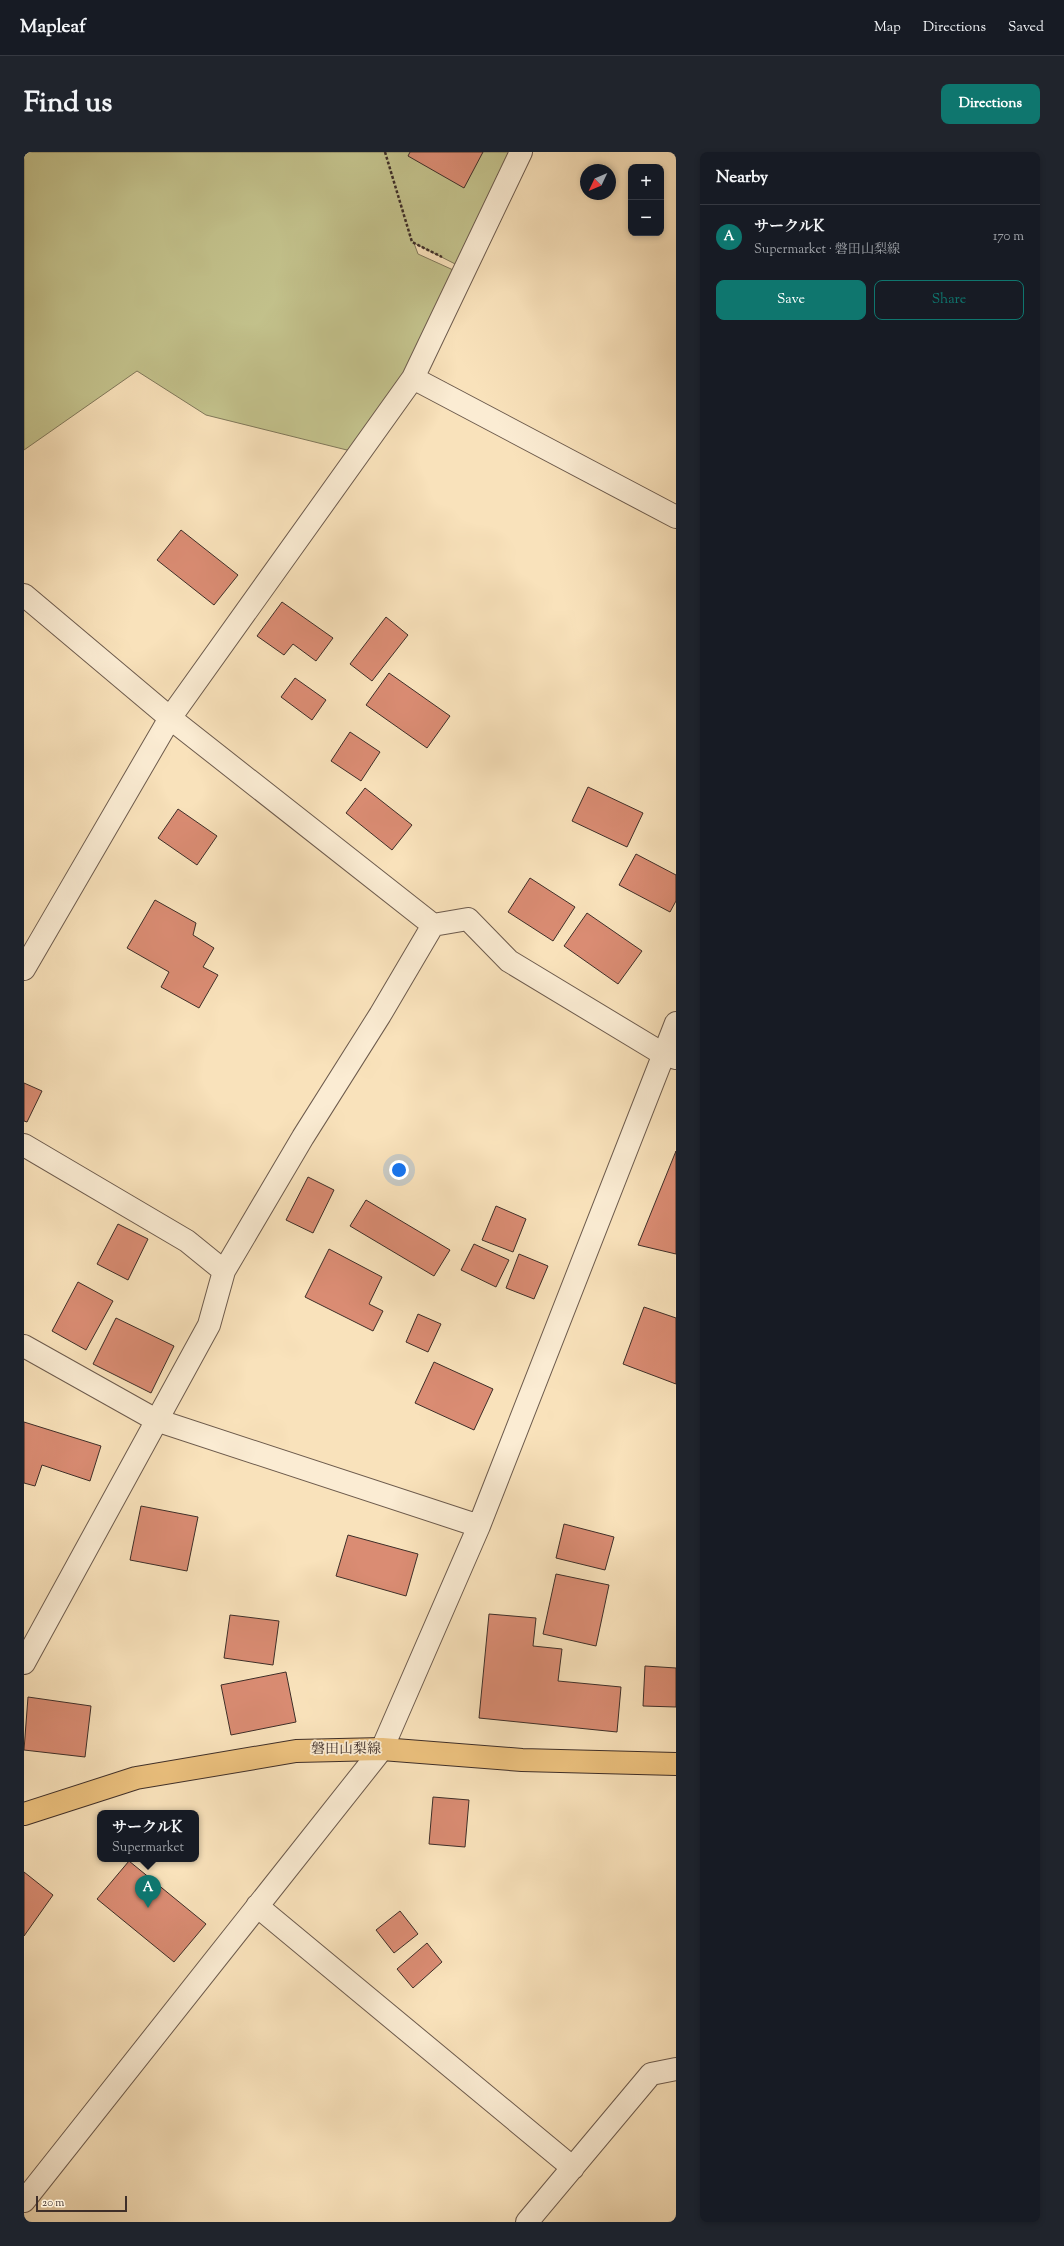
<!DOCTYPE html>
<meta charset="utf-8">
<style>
:root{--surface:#171b24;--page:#20242c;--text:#f1f3f6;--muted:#9ea1a6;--line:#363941;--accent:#0f766e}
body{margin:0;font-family:"Sorts Mill Goudy","Noto Serif JP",serif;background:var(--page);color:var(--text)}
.controls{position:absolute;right:12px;top:12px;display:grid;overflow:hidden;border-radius:8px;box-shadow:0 2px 6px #0003}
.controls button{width:36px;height:36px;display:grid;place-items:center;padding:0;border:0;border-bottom:1px solid var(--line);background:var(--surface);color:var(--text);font:20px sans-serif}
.compass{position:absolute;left:556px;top:12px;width:36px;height:36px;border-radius:50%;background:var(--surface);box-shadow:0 2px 6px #0003;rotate:226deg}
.scale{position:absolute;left:12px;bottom:10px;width:91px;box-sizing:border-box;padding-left:4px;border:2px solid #3e2e28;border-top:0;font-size:11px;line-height:14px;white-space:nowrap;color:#3e2e28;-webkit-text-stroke:3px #fbecd3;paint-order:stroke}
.you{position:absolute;left:375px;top:1018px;width:14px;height:14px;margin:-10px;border:3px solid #fff;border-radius:50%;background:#1a73e8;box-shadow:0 0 0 6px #1a73e833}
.badge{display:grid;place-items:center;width:26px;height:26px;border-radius:50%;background:var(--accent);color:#fff;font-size:13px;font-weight:700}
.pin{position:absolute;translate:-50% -33px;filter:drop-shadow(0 1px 2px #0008)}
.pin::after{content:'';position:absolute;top:21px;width:14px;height:12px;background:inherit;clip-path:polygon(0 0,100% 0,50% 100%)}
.popup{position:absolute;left:73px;top:1658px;width:102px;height:52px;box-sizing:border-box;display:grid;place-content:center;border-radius:8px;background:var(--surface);filter:drop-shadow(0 1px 3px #0005);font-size:13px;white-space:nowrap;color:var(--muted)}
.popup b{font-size:15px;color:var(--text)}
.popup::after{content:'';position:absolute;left:50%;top:100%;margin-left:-8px;border:8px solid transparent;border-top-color:var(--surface)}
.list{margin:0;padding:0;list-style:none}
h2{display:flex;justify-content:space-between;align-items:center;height:52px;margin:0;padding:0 16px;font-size:17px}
h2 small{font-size:13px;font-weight:400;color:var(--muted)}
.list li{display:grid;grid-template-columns:26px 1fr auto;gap:12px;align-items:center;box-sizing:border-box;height:64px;padding:0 16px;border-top:1px solid var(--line)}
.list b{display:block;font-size:15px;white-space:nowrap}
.list p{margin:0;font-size:13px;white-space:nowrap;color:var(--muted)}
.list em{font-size:13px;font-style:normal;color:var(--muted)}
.actions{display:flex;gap:8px;padding:12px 16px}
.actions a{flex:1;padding:9px 0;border:1px solid var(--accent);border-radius:8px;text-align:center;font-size:14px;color:var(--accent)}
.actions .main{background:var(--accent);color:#fff}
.map{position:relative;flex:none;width:652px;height:2070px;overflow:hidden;border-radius:8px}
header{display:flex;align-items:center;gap:24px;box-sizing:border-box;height:56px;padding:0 20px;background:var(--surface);border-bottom:1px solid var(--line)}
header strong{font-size:19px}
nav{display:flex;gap:22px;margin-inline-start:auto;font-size:14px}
.intro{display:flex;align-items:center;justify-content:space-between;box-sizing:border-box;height:96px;padding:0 24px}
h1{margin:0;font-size:28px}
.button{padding:10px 18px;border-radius:8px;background:var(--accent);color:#fff;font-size:14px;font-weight:700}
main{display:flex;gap:24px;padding:0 24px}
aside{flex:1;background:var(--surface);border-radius:8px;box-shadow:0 2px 6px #0003}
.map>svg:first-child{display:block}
</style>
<header>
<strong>Mapleaf</strong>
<nav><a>Map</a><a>Directions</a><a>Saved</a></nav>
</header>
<div class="intro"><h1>Find us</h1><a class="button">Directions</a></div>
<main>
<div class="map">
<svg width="652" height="2070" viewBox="0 0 652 2070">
<rect width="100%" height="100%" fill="#f9e2bb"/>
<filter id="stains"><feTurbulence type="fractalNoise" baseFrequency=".005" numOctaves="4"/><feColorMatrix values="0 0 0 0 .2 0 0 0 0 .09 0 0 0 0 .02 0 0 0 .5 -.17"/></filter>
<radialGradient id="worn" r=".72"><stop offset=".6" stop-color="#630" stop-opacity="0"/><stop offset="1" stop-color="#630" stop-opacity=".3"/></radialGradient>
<!-- green -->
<path fill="#c3c28c" stroke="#80785a" d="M0 0H497L441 117 390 91 394 102 438 122 335 301 182 263 113 219 0 298Z"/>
<!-- building -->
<path fill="#da8c73" stroke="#3e2e28" d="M386 0H459L440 36 384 4Z
M157 378 214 423 190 453 133 408Z
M258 450 309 486 292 509 269 492 260 503 233 484Z
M362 465 384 483 348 529 326 512Z
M365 521 426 564 403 596 342 553Z
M271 526 302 548 288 568 257 545Z
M326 580 356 600 337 629 307 609Z
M564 635 619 661 603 695 548 669Z
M341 636 388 673 368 698 322 661Z
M154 657 193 684 173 713 134 686Z
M612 702 652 723V749L646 760 595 733Z
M506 726 551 755 529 789 484 760Z
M131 748 172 771 169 783 190 796 179 815 194 823 175 856 137 835 145 820 103 796Z
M563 761 618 799 594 832 540 794Z
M0 931 18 939 3 970 0 969Z
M652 999V1102L614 1093Z
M284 1025 310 1038 289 1081 262 1068Z
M342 1048 426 1098 410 1124 326 1074Z
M472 1054 502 1067 489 1100 458 1088Z
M94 1072 124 1087 104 1128 73 1112Z
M450 1092 485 1108 472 1135 437 1118Z
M305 1097 358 1125 345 1152 359 1159 349 1179 281 1145Z
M495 1102 524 1114 510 1147 482 1136Z
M54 1130 89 1149 62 1198 28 1179Z
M620 1155 652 1166V1232L599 1212Z
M394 1162 417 1172 404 1200 382 1190Z
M92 1166 150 1194 127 1241 69 1212Z
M410 1210 469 1237 450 1278 391 1251Z
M0 1270 77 1294 66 1329 18 1313 11 1334 0 1331Z
M117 1354 174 1365 163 1419 106 1408Z
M540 1372 590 1385 581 1418 532 1406Z
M324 1383 394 1402 382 1444 312 1424Z
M532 1422 585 1433 572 1494 519 1482Z
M465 1462 512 1466 509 1494 538 1497 534 1529 597 1535 593 1580 455 1566Z
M206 1463 255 1469 249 1513 200 1506Z
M621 1514 652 1516V1555L619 1554Z
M262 1520 272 1570 207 1583 197 1533Z
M4 1545 67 1554 61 1605 0 1598Z
M409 1645 445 1648 441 1695 405 1692Z
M105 1709 182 1772 150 1810 73 1747Z
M0 1720 29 1743 0 1784Z
M376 1759 394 1782 370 1801 352 1778Z
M403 1791 418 1810 389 1836 373 1817Z"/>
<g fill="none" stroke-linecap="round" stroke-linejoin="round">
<defs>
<path id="minor" d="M389 226 652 365
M0 443 146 566 409 773 444 767 485 809 639 902 652 906
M0 817 146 566 389 226 497 0
M0 993 163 1089 200 1119
M0 1194 132 1268 455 1374
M0 1511 185 1173 200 1119 279 985 356 863 409 773
M233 1754 549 2016
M0 2049 358 1597 455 1374 652 871
M503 2070 627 1922 652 1917"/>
<path id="major" d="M0 1662 112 1626 272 1599 358 1597 498 1608 652 1612"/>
</defs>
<!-- minor casing -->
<use href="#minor" stroke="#6d5b4d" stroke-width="24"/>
<!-- major casing -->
<use href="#major" stroke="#3e2e28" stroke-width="24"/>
<!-- path -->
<path stroke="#3e2e28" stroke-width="2.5" stroke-dasharray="3 2" stroke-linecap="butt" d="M361 0 388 90 418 105"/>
<!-- minor -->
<use href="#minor" stroke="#fbecd3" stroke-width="22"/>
<!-- major -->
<use href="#major" stroke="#ecc17e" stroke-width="22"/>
</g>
<g text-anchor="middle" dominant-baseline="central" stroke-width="3.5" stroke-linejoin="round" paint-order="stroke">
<!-- street labels -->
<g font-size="14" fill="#3e2e28" stroke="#fbecd3">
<text x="322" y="1598">磐田山梨線</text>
</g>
</g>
<rect width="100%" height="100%" filter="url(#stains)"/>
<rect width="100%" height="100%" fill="url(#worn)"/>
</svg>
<div class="controls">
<button>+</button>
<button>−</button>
</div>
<svg class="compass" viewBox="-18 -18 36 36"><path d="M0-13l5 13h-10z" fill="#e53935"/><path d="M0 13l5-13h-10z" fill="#9ea1a6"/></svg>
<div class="scale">20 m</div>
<div class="you"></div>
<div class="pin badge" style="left:124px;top:1756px">A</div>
<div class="popup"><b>サークルK</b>Supermarket</div>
</div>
<aside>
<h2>Nearby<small></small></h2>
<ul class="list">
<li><span class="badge">A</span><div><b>サークルK</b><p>Supermarket · 磐田山梨線</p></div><em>170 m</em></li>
</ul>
<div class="actions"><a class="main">Save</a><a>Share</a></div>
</aside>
</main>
